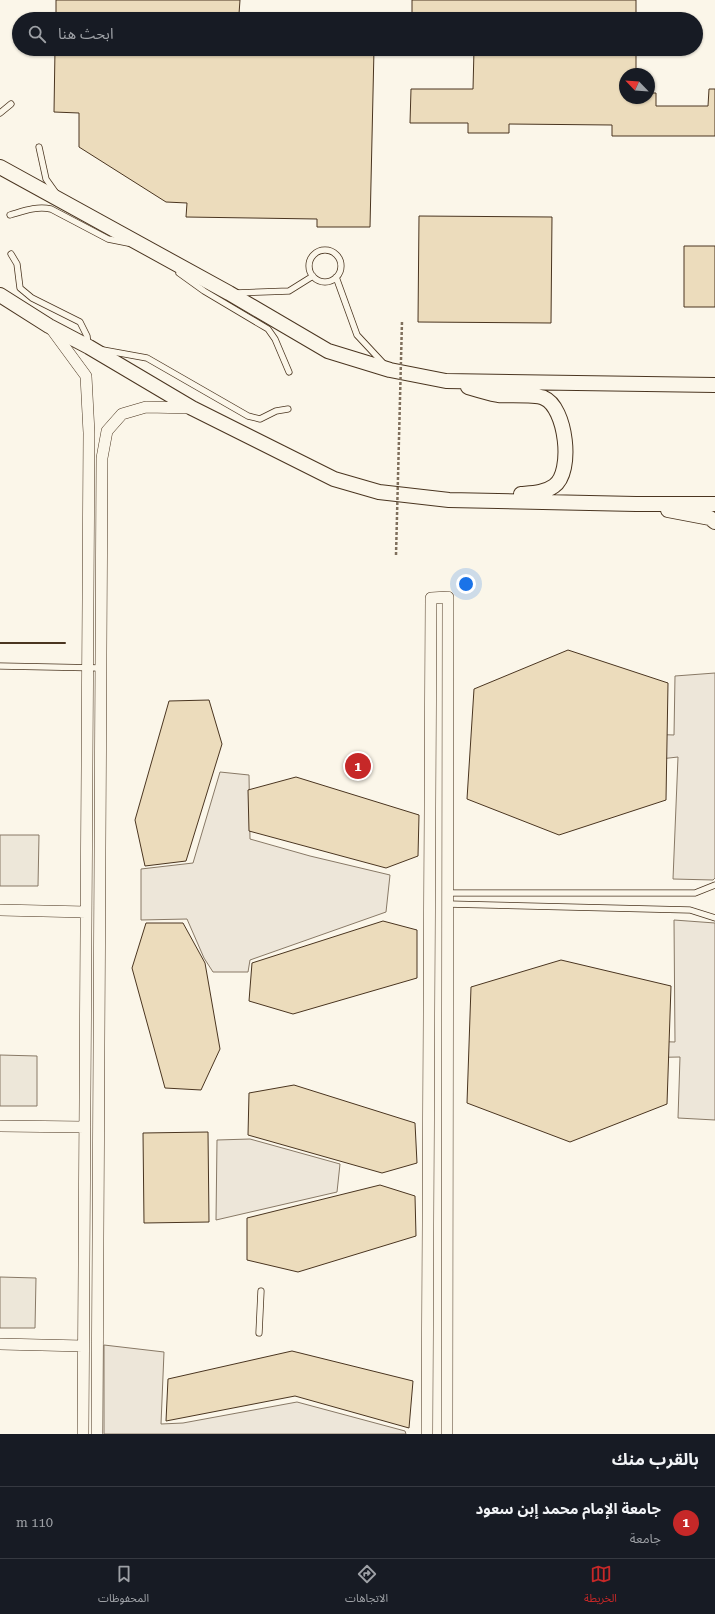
<!DOCTYPE html>
<html lang="ar">
<meta charset="utf-8">
<style>
:root{--surface:#171b24;--page:#20242c;--text:#f1f3f6;--muted:#9ea1a6;--line:#363941;--accent:#c62828}
body{margin:0;font-family:"Roboto Serif","Noto Sans Arabic",serif;background:var(--page);color:var(--text);direction:rtl}
.compass{position:absolute;left:619px;top:68px;width:36px;height:36px;border-radius:50%;background:var(--surface);box-shadow:0 1px 3px #0004;rotate:295deg}
.you{position:absolute;left:466px;top:584px;width:14px;height:14px;margin:-10px;border:3px solid #fff;border-radius:50%;background:#1a73e8;box-shadow:0 0 0 6px #1a73e833}
.badge{display:grid;place-items:center;width:26px;height:26px;border-radius:50%;background:var(--accent);color:#fff;font-size:13px;font-weight:700}
.pin{position:absolute;translate:-50% -50%;border:2px solid #fff;box-shadow:0 1px 4px #0006}
.list{margin:0;padding:0;list-style:none}
h2{display:flex;justify-content:space-between;align-items:center;height:52px;margin:0;padding:0 16px;font-size:17px}
h2 small{font-size:13px;font-weight:400;color:var(--muted)}
.list li{display:grid;grid-template-columns:26px 1fr auto;gap:12px;align-items:center;box-sizing:border-box;height:72px;padding:0 16px;border-top:1px solid var(--line)}
.list b{display:block;font-size:15px;white-space:nowrap}
.list p{margin:0;font-size:13px;white-space:nowrap;color:var(--muted)}
.list em{font-size:13px;font-style:normal;color:var(--muted)}
.icon{flex:none;width:22px;height:22px;fill:none;stroke:currentColor;stroke-width:2;stroke-linecap:round;stroke-linejoin:round}
.map{position:relative;flex:none;width:715px;height:1434px;overflow:hidden;direction:ltr}
.search{position:absolute;background:var(--surface);box-shadow:0 1px 3px #0004;left:12px;right:12px;top:12px;height:44px;display:flex;align-items:center;gap:10px;box-sizing:border-box;padding:0 14px;border-radius:22px;color:var(--muted);font-size:15px}
.sheet{height:124px;background:var(--surface)}
nav{display:flex;justify-content:space-around;align-items:center;box-sizing:border-box;height:56px;border-top:1px solid var(--line);background:var(--surface);font-size:11px;color:var(--muted)}
nav a{display:grid;justify-items:center;gap:2px}
nav .on{color:var(--accent)}
.map>svg:first-child{display:block}
</style>
<div class="map">
<svg width="715" height="1434" viewBox="0 0 715 1434">
<rect width="100%" height="100%" fill="#fbf6e9"/>
<!-- green -->
<path fill="#ede6d9" stroke="#887966" d="M715 673V878L713 880 673 879 678 757 579 768 612 733 674 735 675 676Z
M220 772 249 775 250 839 310 856 390 875 386 912 250 960 248 972H213L204 958 187 919 141 920V869L193 863Z
M674 920 715 923V1120L678 1118 680 1057 623 1058 608 1040 675 1042Z
M250 1139 340 1164 337 1192 216 1220 217 1140Z
M104 1345 164 1352 161 1424 183 1423 297 1402 405 1431 406 1434H104Z"/>
<!-- parking -->
<path fill="#ede7d9" stroke="#887966" d="M0 835H39L38 886H0Z
M0 1055 37 1056V1106H0Z
M0 1277 36 1278 35 1328H0Z"/>
<!-- building -->
<path fill="#ecdcbc" stroke="#4a3520" d="M56 0H240L239 14 374 17V19H56Z
M412 0H636V19H474V18L412 17Z
M55 49H374L370 227H317V219L186 217 187 203 166 202 79 147V113L54 112Z
M474 49H636V74H625V98H649V93H656V106H708L709 89H715V136H612V125L509 124V133H468V123H410L411 89H473Z
M419 216 552 217 551 323 418 322Z
M684 246H715V307H684Z
M568 650 668 683 666 800 559 835 467 799 474 689Z
M209 700 222 744 186 861 145 866 135 820 169 701Z
M296 777 419 815 418 856 386 868 249 831 248 790Z
M383 921 417 930V978L293 1014 249 1001 252 963Z
M146 923H183L205 963 220 1049 201 1090 165 1088 132 968Z
M561 960 671 986 667 1104 570 1142 467 1103 471 987Z
M294 1085 415 1123 417 1163 382 1173 248 1135 249 1093Z
M208 1132 209 1222 144 1223 143 1133Z
M380 1185 415 1196 416 1236 298 1272 247 1260V1218Z
M292 1351 413 1381 409 1428 295 1396 166 1421 168 1379Z"/>
<g fill="none" stroke-linecap="round" stroke-linejoin="round">
<defs>
<path id="service" d="M0 113 11 104
M39 147 46 179 56 193
M10 215C24 211 36 206 51 209L108 239 128 243
M309 266a16 16 0 1 1 32 0a16 16 0 1 1-32 0Z
M11 254 17 264 20 288 32 298 80 322 87 336 88 345
M179 273 204 291 268 329 275 339 289 372
M336 277 357 335 384 364
M236 293 289 291 313 276
M103 350 147 358 248 416 260 419 276 411 288 409
M0 666 100 668
M448 893H695L715 885
M448 904 690 910 715 918
M259 1333 261 1291"/>
<path id="minor" d="M50 327 86 376 89 433 83 1434
M0 910 86 912
M0 1126 85 1127
M0 1344 83 1346
M97 1434 102 458 107 431 122 414 146 407 192 408
M427 1434 431 598 448 597 447 1434"/>
<path id="tertiary" d="M0 167 229 293 328 351 390 370 446 381 715 385
M0 295 49 326 89 347 192 408 334 479 379 492 449 500 636 504H715
M468 387C478 390 488 393 498 395 509 396 536 394 544 398 566 407 574 472 554 486 544 493 533 493 521 494
M668 510 710 518 715 522"/>
</defs>
<!-- service casing -->
<use href="#service" stroke="#4a3520" stroke-width="7"/>
<!-- minor casing -->
<use href="#minor" stroke="#4a3520" stroke-width="12"/>
<!-- tertiary casing -->
<use href="#tertiary" stroke="#4a3520" stroke-width="16"/>
<!-- service -->
<use href="#service" stroke="#fbf6e9" stroke-width="5.5"/>
<!-- minor -->
<use href="#minor" stroke="#fbf6e9" stroke-width="11"/>
<!-- tertiary -->
<use href="#tertiary" stroke="#fbf6e9" stroke-width="14"/>
<!-- path-bridge -->
<path stroke="#7f6f5c" stroke-width="2.5" stroke-dasharray="3 2" stroke-linecap="butt" d="M396 555 402 321"/>
<!-- wall -->
<path stroke="#4a3520" stroke-width="2" d="M0 643H65"/>
</g>
</svg>
<svg class="compass" viewBox="-18 -18 36 36"><path d="M0-13l5 13h-10z" fill="#e53935"/><path d="M0 13l5-13h-10z" fill="#9ea1a6"/></svg>
<div class="you"></div>
<div class="pin badge" style="left:358px;top:766px">1</div>
<div class="search"><svg class="icon" aria-label="search" viewBox="0 0 24 24"><circle cx="10" cy="10" r="6"/><path d="M15 15l6 6"/></svg>ابحث هنا</div>
</div>
<section class="sheet">
<h2>بالقرب منك<small></small></h2>
<ul class="list">
<li><span class="badge">1</span><div><b>جامعة الإمام محمد إبن سعود</b><p>جامعة</p></div><em>110 m</em></li>
</ul>
</section>
<nav>
<a class="on"><svg class="icon" aria-label="map" viewBox="0 0 24 24"><path d="M3 6l6-2 6 2 6-2v14l-6 2-6-2-6 2zM9 4v14M15 6v14"/></svg>الخريطة</a>
<a><svg class="icon" aria-label="directions" viewBox="0 0 24 24"><path d="M12 3l9 9-9 9-9-9zM9 14v-3h6M13 9l2 2-2 2"/></svg>الاتجاهات</a>
<a><svg class="icon" aria-label="saved" viewBox="0 0 24 24"><path d="M7 4h10v16l-5-4-5 4z"/></svg>المحفوظات</a>
</nav>
